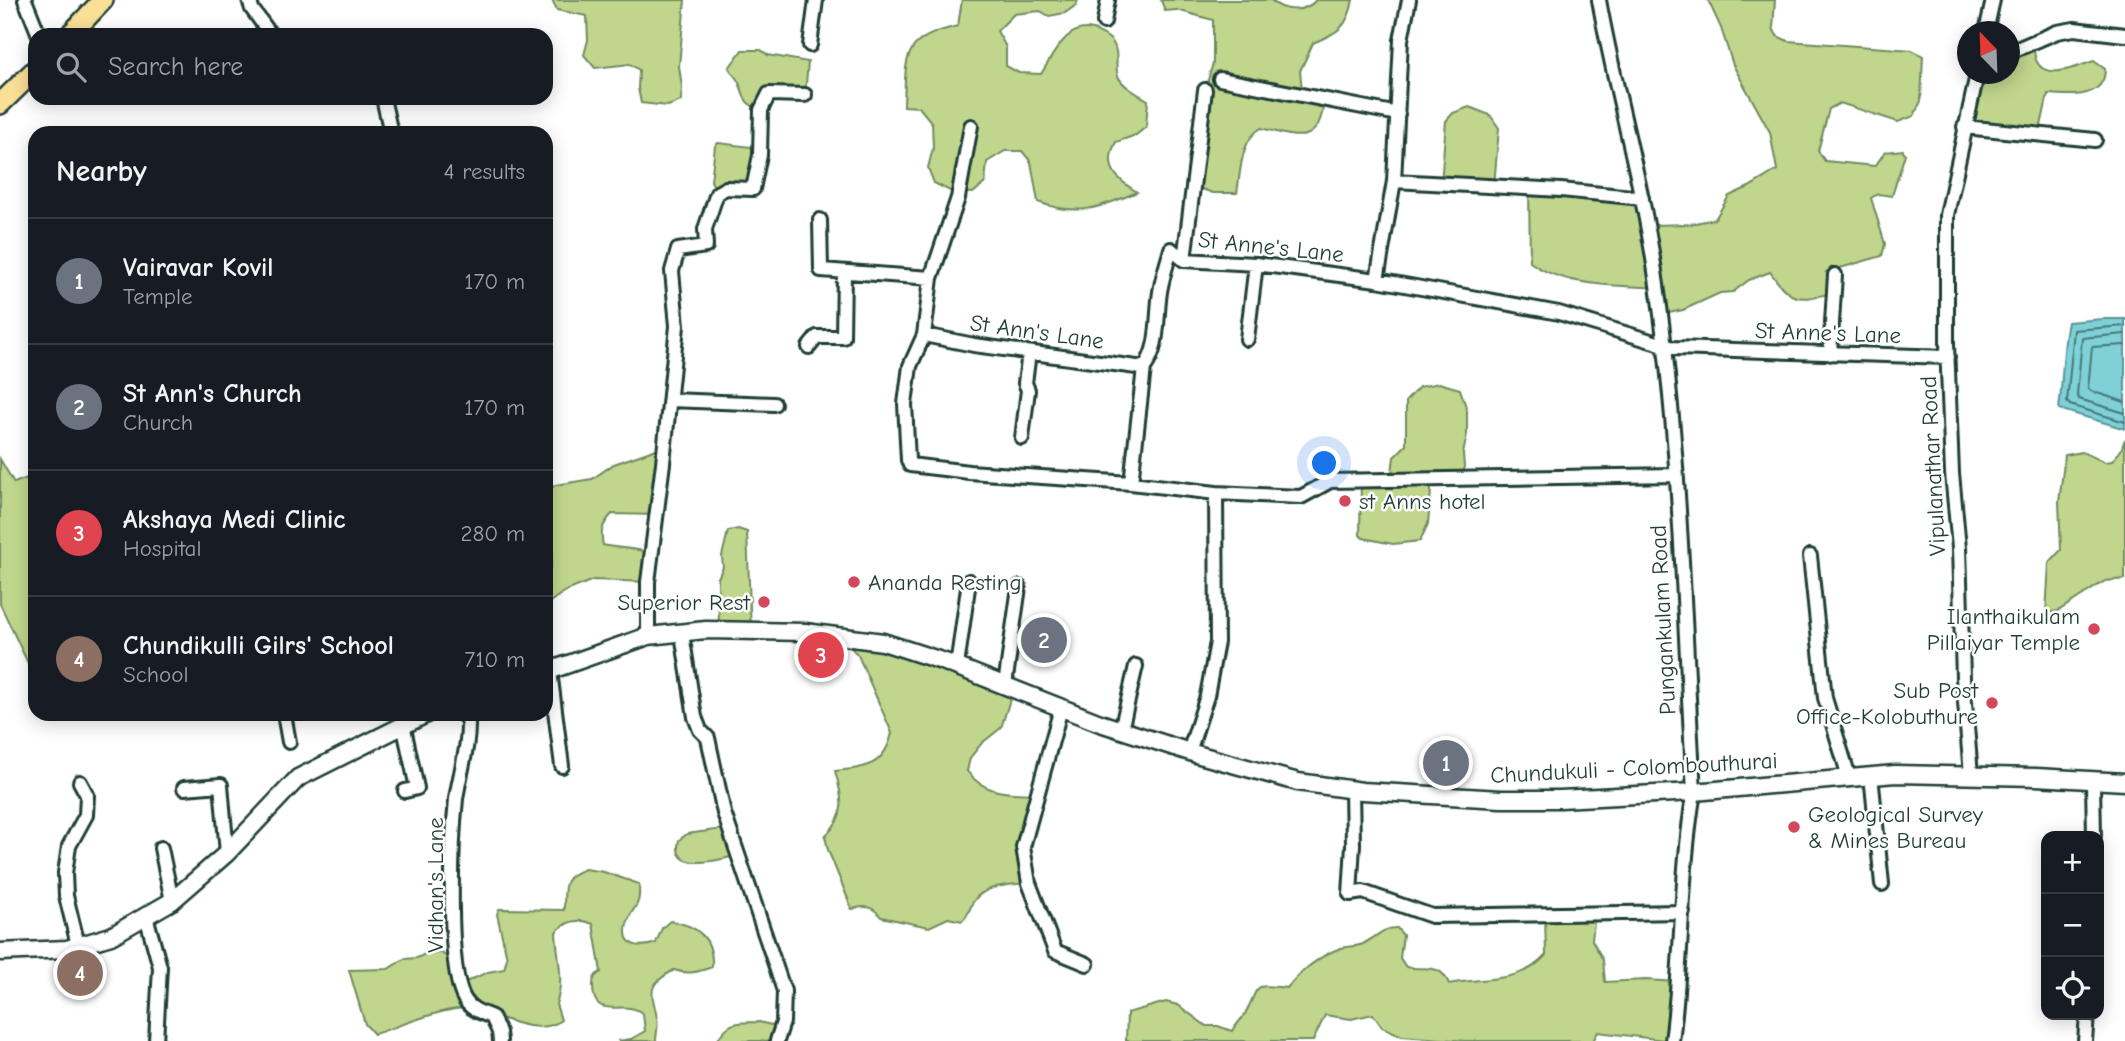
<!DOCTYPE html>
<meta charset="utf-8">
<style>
:root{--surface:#171b24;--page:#20242c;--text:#f1f3f6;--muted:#9ea1a6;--line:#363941;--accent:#d1495b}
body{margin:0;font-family:"Comic Neue",sans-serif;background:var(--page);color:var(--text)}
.controls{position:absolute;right:21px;bottom:21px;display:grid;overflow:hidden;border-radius:14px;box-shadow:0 4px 18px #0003}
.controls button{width:63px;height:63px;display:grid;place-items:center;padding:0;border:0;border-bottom:2px solid var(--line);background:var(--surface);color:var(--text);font:35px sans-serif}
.compass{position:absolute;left:1957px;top:21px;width:63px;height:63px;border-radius:50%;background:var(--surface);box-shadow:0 4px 18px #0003;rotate:337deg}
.you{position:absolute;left:1325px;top:464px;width:24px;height:24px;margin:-18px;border:5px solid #fff;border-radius:50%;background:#1a73e8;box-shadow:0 0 0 10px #1a73e833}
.badge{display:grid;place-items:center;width:46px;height:46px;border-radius:50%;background:var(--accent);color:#fff;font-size:23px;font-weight:700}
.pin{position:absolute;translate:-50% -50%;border:4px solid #fff;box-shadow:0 2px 7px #0006}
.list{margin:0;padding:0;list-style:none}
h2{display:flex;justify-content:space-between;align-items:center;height:91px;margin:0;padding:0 28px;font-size:30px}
h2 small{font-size:23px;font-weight:400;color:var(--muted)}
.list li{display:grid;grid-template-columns:46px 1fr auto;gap:21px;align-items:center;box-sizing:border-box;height:126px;padding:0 28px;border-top:2px solid var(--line)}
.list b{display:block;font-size:26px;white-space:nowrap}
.list p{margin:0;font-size:23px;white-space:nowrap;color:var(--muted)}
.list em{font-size:23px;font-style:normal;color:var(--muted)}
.icon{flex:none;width:38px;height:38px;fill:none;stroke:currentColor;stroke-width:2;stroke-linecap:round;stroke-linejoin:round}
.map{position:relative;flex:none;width:2125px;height:1041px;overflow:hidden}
.search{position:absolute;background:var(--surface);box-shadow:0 4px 18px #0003;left:28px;top:28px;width:525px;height:77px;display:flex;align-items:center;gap:18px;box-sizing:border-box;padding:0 24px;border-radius:21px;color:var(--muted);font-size:26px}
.panel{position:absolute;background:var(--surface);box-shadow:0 4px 18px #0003;left:28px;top:126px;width:525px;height:595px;border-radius:21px}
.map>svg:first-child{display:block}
</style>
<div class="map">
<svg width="2125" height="1041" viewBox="0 0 2125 1041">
<rect width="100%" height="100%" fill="#fff"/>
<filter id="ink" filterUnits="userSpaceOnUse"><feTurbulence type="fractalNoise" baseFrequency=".0143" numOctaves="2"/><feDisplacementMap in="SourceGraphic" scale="14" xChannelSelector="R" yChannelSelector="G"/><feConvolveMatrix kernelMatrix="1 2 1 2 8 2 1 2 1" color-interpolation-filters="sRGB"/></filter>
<g filter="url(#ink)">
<!-- green -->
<path fill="#c0d68c" stroke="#708a60" stroke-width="2" d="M552 0H685L679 66 682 87 681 101 668 106 641 103 638 88 639 70 630 64 595 68 584 55 588 40 587 16 557 10Z
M962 0H1078L1076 5 1065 13 1049 16 1040 11 1014 14 997 31 1006 47V66L1019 73 1041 74C1053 55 1068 20 1096 31 1102 34 1110 37 1113 43 1120 54 1114 66 1118 76 1123 87 1138 94 1148 100L1146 127 1136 135 1116 142C1103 167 1116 179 1137 192 1100 208 1077 217 1038 202L1031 162 1022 151H1005L987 162 985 183 973 193 952 192 934 183 928 168 933 148 932 123 919 107 904 106C906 54 902 39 958 26Z
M1161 0H1271C1283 12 1305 13 1316 0H1353C1348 28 1337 33 1313 43L1300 71 1302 89 1324 100C1320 148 1296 137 1261 128 1240 141 1241 170 1237 193H1213L1193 186 1205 90 1213 63V20L1177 10 1165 11Z
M1708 0H1775L1773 28 1777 36 1788 41 1912 50 1923 56 1921 101 1914 116 1898 122 1840 103 1829 109 1818 151 1825 161 1875 166 1885 152 1903 150 1905 154 1892 196 1878 194 1871 198 1885 244 1882 256 1826 272 1834 293C1797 300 1793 304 1770 272L1749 280 1733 292 1720 293 1683 310 1664 314 1660 288C1619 285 1565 288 1530 262L1529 188 1649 195 1654 225 1690 224 1715 219 1729 196 1749 187 1777 170 1770 132 1733 65 1721 28Z
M2033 43C2034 48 2034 55 2036 60 2045 82 2078 66 2094 61L2105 69C2105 99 2070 96 2048 94L2039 135 1964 127 1977 74H2010V52Z
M742 50H761L768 55 808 62 805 95 769 94 761 110C741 101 747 100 739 83 737 78 732 73 729 68Z
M1469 107 1490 115 1499 128 1494 186 1441 184 1446 121 1453 113Z
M718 143 760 148 753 189 717 193 711 181 715 146Z
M1439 383 1460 389 1467 410V434L1463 454 1465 479 1432 480 1428 524 1420 541 1393 544 1363 538 1360 535 1361 481 1391 480 1394 457 1406 445V401L1419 387Z
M2125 439V579L2105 581 2058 611 2046 613 2049 563 2061 550 2059 502 2065 455 2082 452 2105 462 2112 461 2121 450Z
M665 446 657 515 612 514C602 525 600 531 603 545 620 549 635 548 651 553L648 582 593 580 564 592 546 605V573L551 566 552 535 546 531V491L556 485 592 479 614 464Z
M0 459 14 483 35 475V678L0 604Z
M738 529 747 532 751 631 719 630 718 578 723 567 722 556 728 531Z
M841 637 1013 690 1001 728 982 743 970 758 967 771C984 795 1010 793 1037 794L1023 847 1029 883C1011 885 984 884 973 902 969 909 969 915 962 921L948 918 929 927 881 917C873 906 866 905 852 909L828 850 825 836C847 816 843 798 835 771 865 768 884 767 892 733L858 655Z
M729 828 739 855C722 859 670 875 679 840L687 834Z
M585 869 604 872 639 884C639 889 640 896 638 901 637 906 632 911 630 916 619 941 632 951 656 943L662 928 670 921C697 925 714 939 712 967 698 972 688 975 674 970 645 986 652 991 657 1018 659 1025 656 1034 656 1041H618L631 1039 645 1031 643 1014C626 997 592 1024 593 985 593 978 595 975 601 972L593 924C579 918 566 921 556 932 557 957 565 980 556 1004L561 1020C540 1038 497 1015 473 1009 451 1004 398 1027 374 1034L365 1024 349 970 388 969 404 959 417 958 427 953H441L455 962 459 985 488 972 504 969 507 958 497 914 499 909 564 910C565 886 560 878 585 869Z
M1595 914 1592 940 1603 960 1605 982 1646 980 1678 982 1672 1041 1598 1032 1593 1041H1466L1402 1036 1382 1027 1373 1014 1351 1019 1325 1015 1313 1041H1126L1127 1013 1166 1002 1178 1005 1206 1026H1218L1232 1031C1236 1025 1242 1019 1246 1012 1260 986 1251 983 1287 988 1300 972 1320 955 1341 948 1348 946 1356 947 1363 944 1375 938 1384 927 1397 928L1403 935 1400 958 1406 967C1427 971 1440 962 1449 984 1482 977 1522 984 1546 955L1545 915Z
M759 1022 780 1027 777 1041H717C729 1020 736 1023 759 1022Z"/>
<!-- water -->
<path fill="#7fd0d7" stroke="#599596" stroke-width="2" d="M2103 319H2125V429L2059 409C2063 380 2062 350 2068 322Z"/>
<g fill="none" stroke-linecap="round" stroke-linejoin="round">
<!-- shore -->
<path stroke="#457875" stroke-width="2" d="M2125 326 2074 330 2067 402 2070 405 2125 422
M2125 334 2082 338 2077 395 2079 399 2125 413
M2125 345 2092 347 2088 388 2091 391 2125 402"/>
<defs>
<path id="minor" d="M25 0 39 35
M249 0 252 9 271 35
M1409 0 1401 40 1394 181 1561 190 1642 198
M1599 0C1616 95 1644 189 1657 285 1681 453 1684 623 1694 792 1680 874 1683 958 1672 1041
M1104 22 1108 0
M1986 32 1993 0
M810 45 816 0
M2010 52 2057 32 2074 29 2125 35
M1220 79 1398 114
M383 98 391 133
M971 126 958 198 931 278 924 335 910 366 905 404 908 460 910 465 969 472 1131 483 1216 493 1217 642 1207 696 1189 752
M1964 127 2095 140
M820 220 821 270 931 278
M1184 260 1205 90
M1377 280 1394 181
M924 335 974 345 1144 368
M1247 339 1256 264
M809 347 817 337H843L844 272
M1830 354 1835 275
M670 400 774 404
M1022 438 1028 390 1025 383 1029 353
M1131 483 1144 368C1160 347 1156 317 1160 292 1162 278 1167 264 1171 249L1184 260 1256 264 1377 280 1559 313 1674 348 1948 357
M1216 493 1301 497 1330 481 1676 475
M1810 556 1825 698 1849 777
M682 634 695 717 700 730 708 738 724 813 784 991 783 1022 777 1041
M648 636V582L663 463 677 326 672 271 678 250 706 246 705 229 717 193 726 188 753 189 760 155 761 110 769 94 805 95
M957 666 969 581
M550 671 562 766
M1005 685 1019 587
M1061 708 1023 847 1029 883 1055 951 1087 964
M284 714 289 742
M462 714 468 720C469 747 460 772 456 799 452 838 446 971 465 1000 471 1010 482 1013 492 1017L499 1032 500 1041
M403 724 417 788 405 791
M1121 730 1136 666
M1871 775 1882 884
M1971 775 1963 678 1959 548 1952 473 1947 344V215L1977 74
M2093 782 2094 836
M184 788 221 785 227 853
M1352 789 1353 845 1350 894 1363 892 1432 916 1683 912
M161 848 172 901
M146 916 160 967 156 1041
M78 945 66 896 65 873 69 846 86 815 87 795 80 782
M2085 1041 2087 1015"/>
<path id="secondary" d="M546 672 648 636 706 630 805 632 883 642 945 662 1100 723 1196 754 1298 782 1362 791 1501 799H1560L1694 792 1895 774 2036 777 2125 782
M0 952 67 949 111 936 172 901 227 853 298 778 426 714"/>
<path id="trunk" d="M70 35 103 0
M0 104 35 70"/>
</defs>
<!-- minor casing -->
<use href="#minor" stroke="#1f3d34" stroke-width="18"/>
<!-- secondary casing -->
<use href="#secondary" stroke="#1f3d34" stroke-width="21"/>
<!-- trunk casing -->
<use href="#trunk" stroke="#1f3d34" stroke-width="24"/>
<!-- minor -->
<use href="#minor" stroke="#fff" stroke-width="12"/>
<!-- secondary -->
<use href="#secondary" stroke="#fff" stroke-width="16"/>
<!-- trunk -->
<use href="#trunk" stroke="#fadf96" stroke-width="19"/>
</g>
</g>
<!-- markers -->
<g fill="#d1495b" stroke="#fff" stroke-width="2.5">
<circle cx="1345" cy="501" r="7"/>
<circle cx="854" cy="582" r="7"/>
<circle cx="764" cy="602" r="7"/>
<circle cx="2094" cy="629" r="7"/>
<circle cx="1992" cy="703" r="7"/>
<circle cx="1794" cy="827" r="7"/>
</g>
<g text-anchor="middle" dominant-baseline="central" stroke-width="5" stroke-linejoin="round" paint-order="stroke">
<!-- street labels -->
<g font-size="23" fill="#1f3d34" stroke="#fff">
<text transform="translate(1271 247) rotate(6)">St Anne's Lane</text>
<text transform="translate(1037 332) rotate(8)">St Ann's Lane</text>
<text transform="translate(1828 333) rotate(2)">St Anne's Lane</text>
<text transform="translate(1933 466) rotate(-93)">Vipulanathar Road</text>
<text transform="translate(1663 620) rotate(-93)">Pungankulam Road</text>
<text transform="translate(1634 768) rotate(-3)">Chundukuli - Colombouthurai</text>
<text transform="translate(435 885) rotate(-90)">Vidhan's Lane</text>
</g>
<!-- poi labels -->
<g font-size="23" fill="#1f3d34" stroke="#fff" text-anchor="start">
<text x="1359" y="501">st Anns hotel</text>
<text x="868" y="582">Ananda Resting</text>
<text x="750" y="602" text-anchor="end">Superior Rest</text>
<text x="2080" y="616" text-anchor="end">Ilanthaikulam<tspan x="2080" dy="26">Pillaiyar Temple</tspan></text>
<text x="1978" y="690" text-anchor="end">Sub Post<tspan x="1978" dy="26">Office-Kolobuthure</tspan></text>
<text x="1808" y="814">Geological Survey<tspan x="1808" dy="26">&amp; Mines Bureau</tspan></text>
</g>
</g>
</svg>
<div class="controls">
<button>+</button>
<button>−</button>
<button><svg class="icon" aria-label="locate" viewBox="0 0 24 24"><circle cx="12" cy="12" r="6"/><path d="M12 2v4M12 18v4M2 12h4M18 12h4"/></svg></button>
</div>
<svg class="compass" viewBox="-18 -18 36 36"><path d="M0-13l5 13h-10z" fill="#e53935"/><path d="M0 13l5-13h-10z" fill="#9ea1a6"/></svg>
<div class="you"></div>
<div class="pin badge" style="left:1446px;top:763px;background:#6b7280">1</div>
<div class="pin badge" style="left:1044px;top:640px;background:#6b7280">2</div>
<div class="pin badge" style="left:821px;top:655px;background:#e0444e">3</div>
<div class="pin badge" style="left:80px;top:973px;background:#8d6e63">4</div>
<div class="search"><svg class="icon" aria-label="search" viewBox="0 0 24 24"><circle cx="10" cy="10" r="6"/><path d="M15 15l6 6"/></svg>Search here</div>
<section class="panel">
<h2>Nearby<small>4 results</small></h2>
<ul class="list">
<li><span class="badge" style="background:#6b7280">1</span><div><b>Vairavar Kovil</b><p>Temple</p></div><em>170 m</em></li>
<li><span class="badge" style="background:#6b7280">2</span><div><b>St Ann's Church</b><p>Church</p></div><em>170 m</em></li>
<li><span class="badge" style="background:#e0444e">3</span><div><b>Akshaya Medi Clinic</b><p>Hospital</p></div><em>280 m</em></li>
<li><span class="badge" style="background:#8d6e63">4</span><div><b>Chundikulli Gilrs' School</b><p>School</p></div><em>710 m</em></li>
</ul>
</section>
</div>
